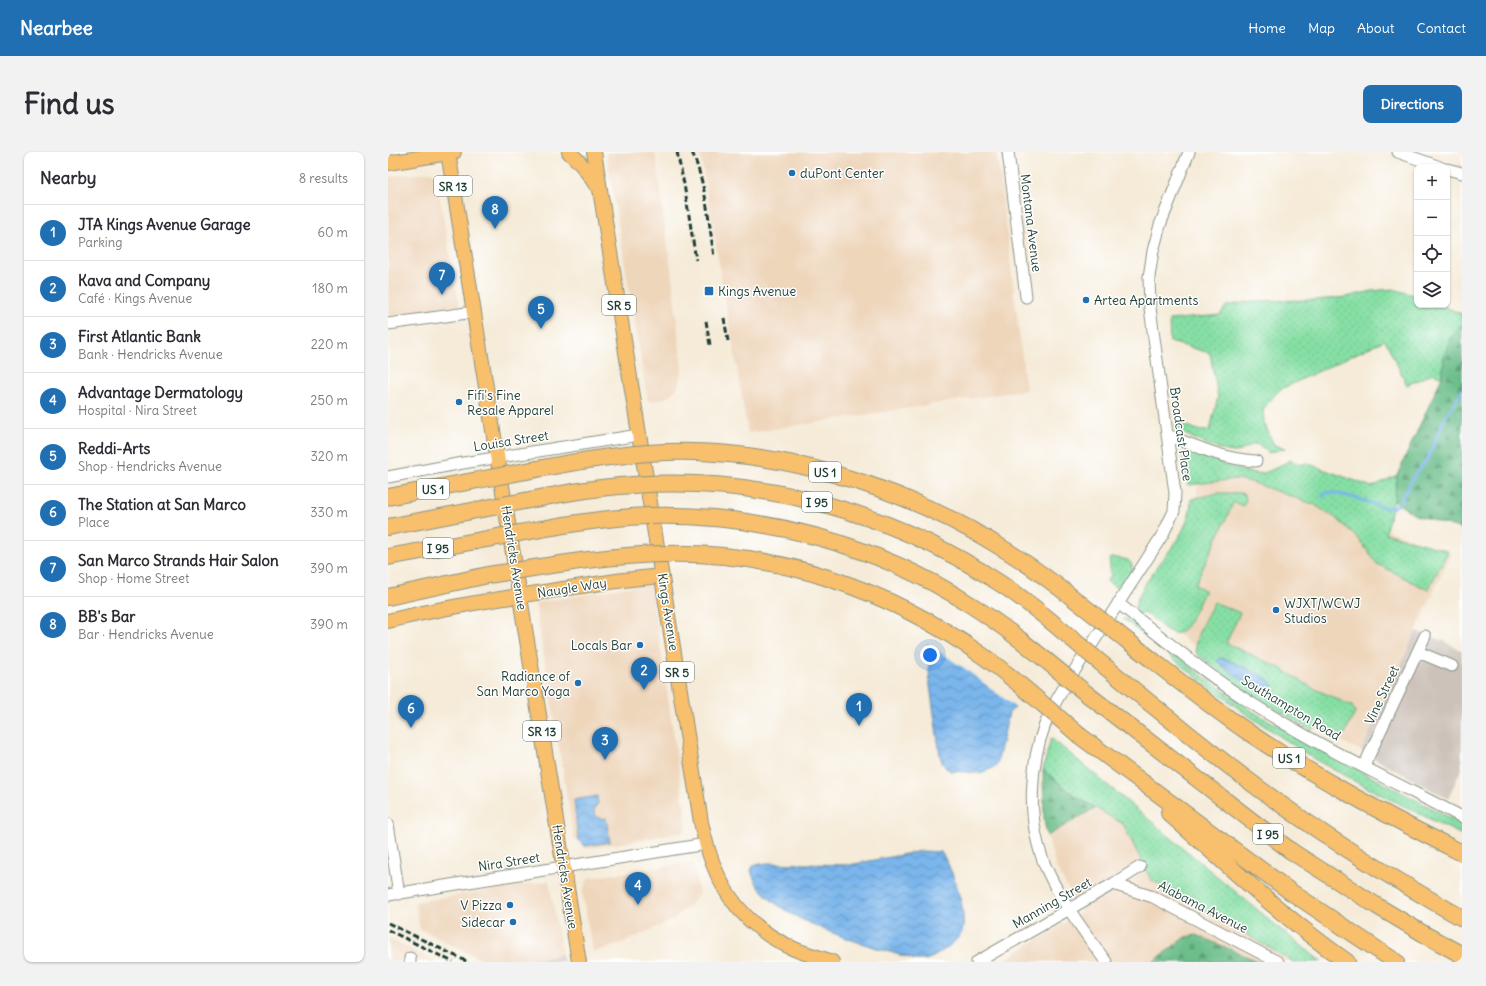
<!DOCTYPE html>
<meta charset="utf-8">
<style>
:root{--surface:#fff;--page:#f2f2f3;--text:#2b2b33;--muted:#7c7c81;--line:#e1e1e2;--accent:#1f6fb2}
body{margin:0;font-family:Delius,sans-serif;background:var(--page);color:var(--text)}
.controls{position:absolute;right:12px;top:12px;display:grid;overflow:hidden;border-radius:8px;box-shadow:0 1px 3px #0004}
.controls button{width:36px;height:36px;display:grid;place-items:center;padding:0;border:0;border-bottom:1px solid var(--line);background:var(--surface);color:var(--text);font:20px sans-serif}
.you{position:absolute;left:542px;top:503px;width:14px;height:14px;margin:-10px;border:3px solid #fff;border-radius:50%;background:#1a73e8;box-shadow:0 0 0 6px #1a73e833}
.badge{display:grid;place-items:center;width:26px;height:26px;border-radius:50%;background:var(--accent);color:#fff;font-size:13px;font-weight:700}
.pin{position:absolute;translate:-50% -33px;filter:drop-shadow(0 1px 2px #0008)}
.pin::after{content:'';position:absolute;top:21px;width:14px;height:12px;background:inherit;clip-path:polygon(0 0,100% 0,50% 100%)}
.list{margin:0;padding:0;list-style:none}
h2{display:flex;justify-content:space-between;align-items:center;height:52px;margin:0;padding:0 16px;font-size:17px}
h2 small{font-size:13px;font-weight:400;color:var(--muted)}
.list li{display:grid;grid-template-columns:26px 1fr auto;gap:12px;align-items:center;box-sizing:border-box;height:56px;padding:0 16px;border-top:1px solid var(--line)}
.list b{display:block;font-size:15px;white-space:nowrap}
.list p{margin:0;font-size:13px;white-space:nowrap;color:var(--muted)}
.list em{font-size:13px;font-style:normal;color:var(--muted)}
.icon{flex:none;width:22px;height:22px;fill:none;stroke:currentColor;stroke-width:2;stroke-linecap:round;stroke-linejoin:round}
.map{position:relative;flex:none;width:1074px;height:810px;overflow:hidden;border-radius:8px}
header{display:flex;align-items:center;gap:24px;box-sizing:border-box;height:56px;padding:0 20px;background:var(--accent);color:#fff}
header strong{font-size:19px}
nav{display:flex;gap:22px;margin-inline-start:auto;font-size:14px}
.intro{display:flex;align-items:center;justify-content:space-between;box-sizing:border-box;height:96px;padding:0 24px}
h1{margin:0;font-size:28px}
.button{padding:10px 18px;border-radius:8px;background:var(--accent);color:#fff;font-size:14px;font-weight:700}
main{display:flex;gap:24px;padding:0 24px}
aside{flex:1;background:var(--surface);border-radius:8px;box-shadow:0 1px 3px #0004}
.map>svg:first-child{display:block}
</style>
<header>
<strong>Nearbee</strong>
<nav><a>Home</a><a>Map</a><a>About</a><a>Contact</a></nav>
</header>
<div class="intro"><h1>Find us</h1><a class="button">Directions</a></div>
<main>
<aside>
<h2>Nearby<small>8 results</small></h2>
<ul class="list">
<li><span class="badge">1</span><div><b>JTA Kings Avenue Garage</b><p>Parking</p></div><em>60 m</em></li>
<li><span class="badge">2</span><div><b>Kava and Company</b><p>Café · Kings Avenue</p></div><em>180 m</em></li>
<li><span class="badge">3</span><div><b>First Atlantic Bank</b><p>Bank · Hendricks Avenue</p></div><em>220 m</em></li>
<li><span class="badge">4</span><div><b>Advantage Dermatology</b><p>Hospital · Nira Street</p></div><em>250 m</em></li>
<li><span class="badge">5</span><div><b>Reddi-Arts</b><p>Shop · Hendricks Avenue</p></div><em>320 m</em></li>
<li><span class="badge">6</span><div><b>The Station at San Marco</b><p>Place</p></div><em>330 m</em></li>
<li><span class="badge">7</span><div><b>San Marco Strands Hair Salon</b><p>Shop · Home Street</p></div><em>390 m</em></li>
<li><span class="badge">8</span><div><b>BB's Bar</b><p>Bar · Hendricks Avenue</p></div><em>390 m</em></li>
</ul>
</aside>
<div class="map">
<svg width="1074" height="810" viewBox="0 0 1074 810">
<defs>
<pattern id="green-dots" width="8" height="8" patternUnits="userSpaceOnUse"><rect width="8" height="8" fill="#86dfa4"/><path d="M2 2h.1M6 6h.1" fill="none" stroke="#73c08e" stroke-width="1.8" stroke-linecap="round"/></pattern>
<pattern id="forest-firs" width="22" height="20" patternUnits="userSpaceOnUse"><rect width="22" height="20" fill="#6cbe8a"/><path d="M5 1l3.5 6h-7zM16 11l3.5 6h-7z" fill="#589c72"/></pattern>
<pattern id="water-waves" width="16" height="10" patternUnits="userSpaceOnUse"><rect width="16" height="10" fill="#7ab5eb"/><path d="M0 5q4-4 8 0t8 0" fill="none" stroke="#6394bf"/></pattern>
</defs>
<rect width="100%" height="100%" fill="#fff"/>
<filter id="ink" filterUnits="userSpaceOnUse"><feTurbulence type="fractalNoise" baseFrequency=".025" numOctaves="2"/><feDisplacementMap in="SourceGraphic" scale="8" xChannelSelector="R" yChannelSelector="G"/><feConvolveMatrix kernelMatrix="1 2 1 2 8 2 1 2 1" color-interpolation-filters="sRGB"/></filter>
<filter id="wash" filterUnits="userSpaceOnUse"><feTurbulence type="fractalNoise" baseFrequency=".012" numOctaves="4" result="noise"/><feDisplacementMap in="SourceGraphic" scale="16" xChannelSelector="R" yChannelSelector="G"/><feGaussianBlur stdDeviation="0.9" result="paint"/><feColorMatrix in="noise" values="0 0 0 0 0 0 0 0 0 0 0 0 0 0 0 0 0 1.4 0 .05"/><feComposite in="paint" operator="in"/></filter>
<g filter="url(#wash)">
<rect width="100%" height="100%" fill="#f5ebd8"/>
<!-- built -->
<path fill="#eed6bb" d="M218 0H267L284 124 294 217 293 227 289 236 281 244 271 248 260 249Z
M312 0H609L638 238 360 281Z
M43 20 48 24 71 153 0 164V25Z
M813 308 1063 402 973 599 900 562 773 470 806 363Z
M263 431 299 674 296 680 199 697 186 686 147 451Z
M707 656 735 672 763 728 913 810H613L693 760 668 715 659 684Z
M305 710 311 742 301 754 286 767 254 782 230 793 205 800 194 739 201 726Z
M161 729 174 802 147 808 122 810 94 808 32 777 27 750Z
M0 786 50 810H0Z"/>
<!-- industrial -->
<path fill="#ccc2b9" d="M1028 479 1056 489 1074 499V615L1060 647 973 599Z
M174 802 176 810H122L147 808Z"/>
<!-- green -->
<path fill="url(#green-dots)" stroke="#528e6c" d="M1005 137 1029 144V153H1052L1074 162V172C1063 183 1055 209 1054 225L1045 221 1019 233 997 188 891 238 875 257 876 271 886 293 897 296 880 301C863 281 862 301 845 300 830 299 804 285 790 279L788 270 813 279 822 278 830 245 822 201 782 190 781 168 832 163 838 154 864 149 928 148 958 145 984 139Z
M801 299C818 305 859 324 875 321 884 319 894 312 903 308L913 313 918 311 984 335 1009 323 1006 349 997 381 1060 399 1040 438 989 412 970 386 949 367 927 353 863 330 848 327 800 333 795 305Z
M830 341H853L857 343 858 349 855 354 846 350 807 433 817 438C812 447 802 473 794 479 789 483 783 481 777 477 771 473 766 465 758 462 754 461 750 462 746 460 753 418 803 392 803 347Z
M723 406C755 405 744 421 733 439L719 429 723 423 721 407Z
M826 450 852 461 838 491 892 516 923 535 964 554 967 560 957 582 952 584 944 581 929 573 923 578 858 539 809 502C803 487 819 465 826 450Z
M735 467H739L745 469 812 522 864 559 942 603 1074 672V683L970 631 928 608 857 561 812 528Z
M663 586 902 785 934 810H905L814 756 763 728 735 672 687 644 655 618Z"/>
<!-- forest -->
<path fill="url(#forest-firs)" stroke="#467e5f" d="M1074 172V377L1027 363 1006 349 1009 323 1054 225 1056 204 1062 186Z
M655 618 687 644 707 656 659 684 656 668Z
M808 783 870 809V810H765L797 785Z"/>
<!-- water -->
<path fill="url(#water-waves)" stroke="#4c7990" d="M539 484 631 552 621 561 609 612 605 616 592 621 563 619 558 616 554 610 552 603 542 534Z
M831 506 838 507 875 524 885 532V536L882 540C864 536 844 522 829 509Z
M209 644 210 652 207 655 206 659 208 664 213 667 218 666 222 690 197 694 190 688 186 648Z
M533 699 553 700C565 717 580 760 574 780 571 788 548 805 540 807 536 808 532 808 528 808 485 794 374 768 363 718L366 713 379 711 461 713Z"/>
<!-- pier -->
<path fill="#f5ebd8" d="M549 477 635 541V547L632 553 628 556 579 518 537 490 538 483 541 479Z"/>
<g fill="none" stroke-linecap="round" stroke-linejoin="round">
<!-- stream -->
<path stroke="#7ab5eb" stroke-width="3" d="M935 345 936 342 942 340 968 346 998 356 1006 355 1009 353 1013 348 1026 324 1039 308 1056 268 1074 238"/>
</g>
</g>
<g filter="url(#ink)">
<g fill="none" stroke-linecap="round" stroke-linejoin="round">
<defs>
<path id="minor" d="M620 0 638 145
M1010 0 1052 15
M1059 17 1074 21
M0 172 86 160
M779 283C808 294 837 308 868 309
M0 325 75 311 251 283
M730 451C776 487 821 525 871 556 936 597 1006 630 1074 665
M1030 500 1064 514
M976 614 1037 484
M0 672 11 742
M725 732 765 745 890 810
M0 743 318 692
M22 806V810
M589 810 725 732 752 715
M718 810C697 780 674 751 659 718 638 672 640 607 662 561 674 535 692 511 708 486 730 451 753 417 775 382L786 359 787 341 762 156 761 125 765 99 772 73 801 0"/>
<path id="major" d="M60 0 191 810
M181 0C193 10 200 20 208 33
M206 0 313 670C325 728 348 770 404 796 417 802 431 805 444 810
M0 11 66 0
M0 469C51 456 104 448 156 440 195 434 234 427 274 424"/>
<path id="highway" d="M0 345 90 328
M0 375 94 357
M0 405 99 387
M0 445 100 423
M741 490C780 520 819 552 860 580 928 626 1000 664 1074 701
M719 516C770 558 820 599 873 638 937 685 1005 727 1074 766
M699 542 903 699 989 754 1036 782 1074 803
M692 584 903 740 1008 810
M781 661C839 712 895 765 959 810"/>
</defs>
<!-- minor casing -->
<use href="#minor" stroke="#8a9486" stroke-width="13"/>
<!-- major casing -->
<use href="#major" stroke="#8a9486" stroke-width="16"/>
<!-- highway casing -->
<use href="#highway" stroke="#8a9486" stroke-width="18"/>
<!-- minor -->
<use href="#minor" stroke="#fff" stroke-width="11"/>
<!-- major -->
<use href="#major" stroke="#f8bf6c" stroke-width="14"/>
<!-- highway -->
<use href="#highway" stroke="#f8bf6c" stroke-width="16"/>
<!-- rail -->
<path stroke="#1f3d34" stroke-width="3" stroke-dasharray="6 3" stroke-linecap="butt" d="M289 0 296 32 308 108
M304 0C318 32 321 70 326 105
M336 166 340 189
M318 169 322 193
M0 771 80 810
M0 778 65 810"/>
<defs>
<path id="highway-bridge" d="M90 328C146 318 203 305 260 301 383 292 516 334 619 399 662 426 701 459 741 490
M94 357C144 348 194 336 245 333 373 324 503 360 610 430 649 455 683 487 719 516
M99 387C153 377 206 366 260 364 373 361 488 392 583 453 624 479 661 511 699 542
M100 423C159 414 218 403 277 402 392 399 501 438 595 504 629 528 660 557 692 584"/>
</defs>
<!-- highway-bridge casing -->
<use href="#highway-bridge" stroke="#8a9486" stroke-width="18" stroke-linecap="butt"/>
<!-- highway-bridge -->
<use href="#highway-bridge" stroke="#f8bf6c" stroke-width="16"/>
</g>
</g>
<!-- markers -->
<g fill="#1f6fb2" stroke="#fff" stroke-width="1.5">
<circle cx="404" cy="21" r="4"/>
<rect x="316" y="134" width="10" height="10" rx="2"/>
<circle cx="698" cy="148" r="4"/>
<circle cx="71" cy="250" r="4"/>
<circle cx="888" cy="458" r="4"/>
<circle cx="252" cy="493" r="4"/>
<circle cx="190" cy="531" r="4"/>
<circle cx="122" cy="753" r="4"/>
<circle cx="125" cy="770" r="4"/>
</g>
<g text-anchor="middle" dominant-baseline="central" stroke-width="3" stroke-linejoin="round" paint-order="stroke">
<!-- shield labels -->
<g fill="#fff" stroke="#627771" stroke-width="1">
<rect x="46" y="24" width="38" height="20" rx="3"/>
<rect x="214" y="143" width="34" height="20" rx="3"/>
<rect x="421" y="310" width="32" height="20" rx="3"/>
<rect x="29" y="327" width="32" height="20" rx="3"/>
<rect x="414" y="340" width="30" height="20" rx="3"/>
<rect x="35" y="386" width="30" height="20" rx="3"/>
<rect x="272" y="510" width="34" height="20" rx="3"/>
<rect x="135" y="569" width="38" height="20" rx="3"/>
<rect x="885" y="596" width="32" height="20" rx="3"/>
<rect x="865" y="672" width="30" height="20" rx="3"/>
</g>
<g font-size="12" font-weight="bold" fill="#1f3d34">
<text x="65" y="34">SR 13</text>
<text x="231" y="153">SR 5</text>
<text x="437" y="320">US 1</text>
<text x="45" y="337">US 1</text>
<text x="429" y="350">I 95</text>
<text x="50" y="396">I 95</text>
<text x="289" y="520">SR 5</text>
<text x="154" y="579">SR 13</text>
<text x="901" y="606">US 1</text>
<text x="880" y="682">I 95</text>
</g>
<!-- poi labels -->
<g font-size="13" fill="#1f3d34" stroke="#fff" text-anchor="start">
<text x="412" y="21">duPont Center</text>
<text x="330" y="139">Kings Avenue</text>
<text x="706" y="148">Artea Apartments</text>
<text x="79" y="243">Fifi's Fine<tspan x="79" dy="15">Resale Apparel</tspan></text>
<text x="896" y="451">WJXT/WCWJ<tspan x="896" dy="15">Studios</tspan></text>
<text x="244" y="493" text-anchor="end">Locals Bar</text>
<text x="182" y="524" text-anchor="end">Radiance of<tspan x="182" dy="15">San Marco Yoga</tspan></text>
<text x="114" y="753" text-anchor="end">V Pizza</text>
<text x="117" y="770" text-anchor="end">Sidecar</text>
</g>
<!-- street labels -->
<g font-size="13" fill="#1f3d34" stroke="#fff">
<text transform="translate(643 71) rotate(83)">Montana Avenue</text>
<text transform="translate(793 282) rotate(82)">Broadcast Place</text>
<text transform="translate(123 289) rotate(-9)">Louisa Street</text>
<text transform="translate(126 406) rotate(81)">Hendricks Avenue</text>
<text transform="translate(184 436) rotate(-9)">Naugle Way</text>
<text transform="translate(280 460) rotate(81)">Kings Avenue</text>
<text transform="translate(994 543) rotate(-65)">Vine Street</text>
<text transform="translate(903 556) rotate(31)">Southampton Road</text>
<text transform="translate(121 710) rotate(-9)">Nira Street</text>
<text transform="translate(177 725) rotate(81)">Hendricks Avenue</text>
<text transform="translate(664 751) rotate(-30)">Manning Street</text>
<text transform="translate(815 755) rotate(27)">Alabama Avenue</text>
</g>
</g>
</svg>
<div class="controls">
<button>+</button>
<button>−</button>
<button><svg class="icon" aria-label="locate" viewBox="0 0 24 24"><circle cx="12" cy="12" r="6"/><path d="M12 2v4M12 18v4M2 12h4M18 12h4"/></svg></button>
<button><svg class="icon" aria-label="layers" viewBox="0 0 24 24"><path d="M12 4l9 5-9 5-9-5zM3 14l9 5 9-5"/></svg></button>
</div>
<div class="you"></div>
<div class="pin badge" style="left:471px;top:574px">1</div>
<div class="pin badge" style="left:256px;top:538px">2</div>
<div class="pin badge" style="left:217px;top:608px">3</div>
<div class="pin badge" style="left:250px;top:753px">4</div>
<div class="pin badge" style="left:153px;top:177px">5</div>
<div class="pin badge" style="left:23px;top:576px">6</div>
<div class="pin badge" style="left:54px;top:143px">7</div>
<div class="pin badge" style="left:107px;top:77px">8</div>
</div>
</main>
